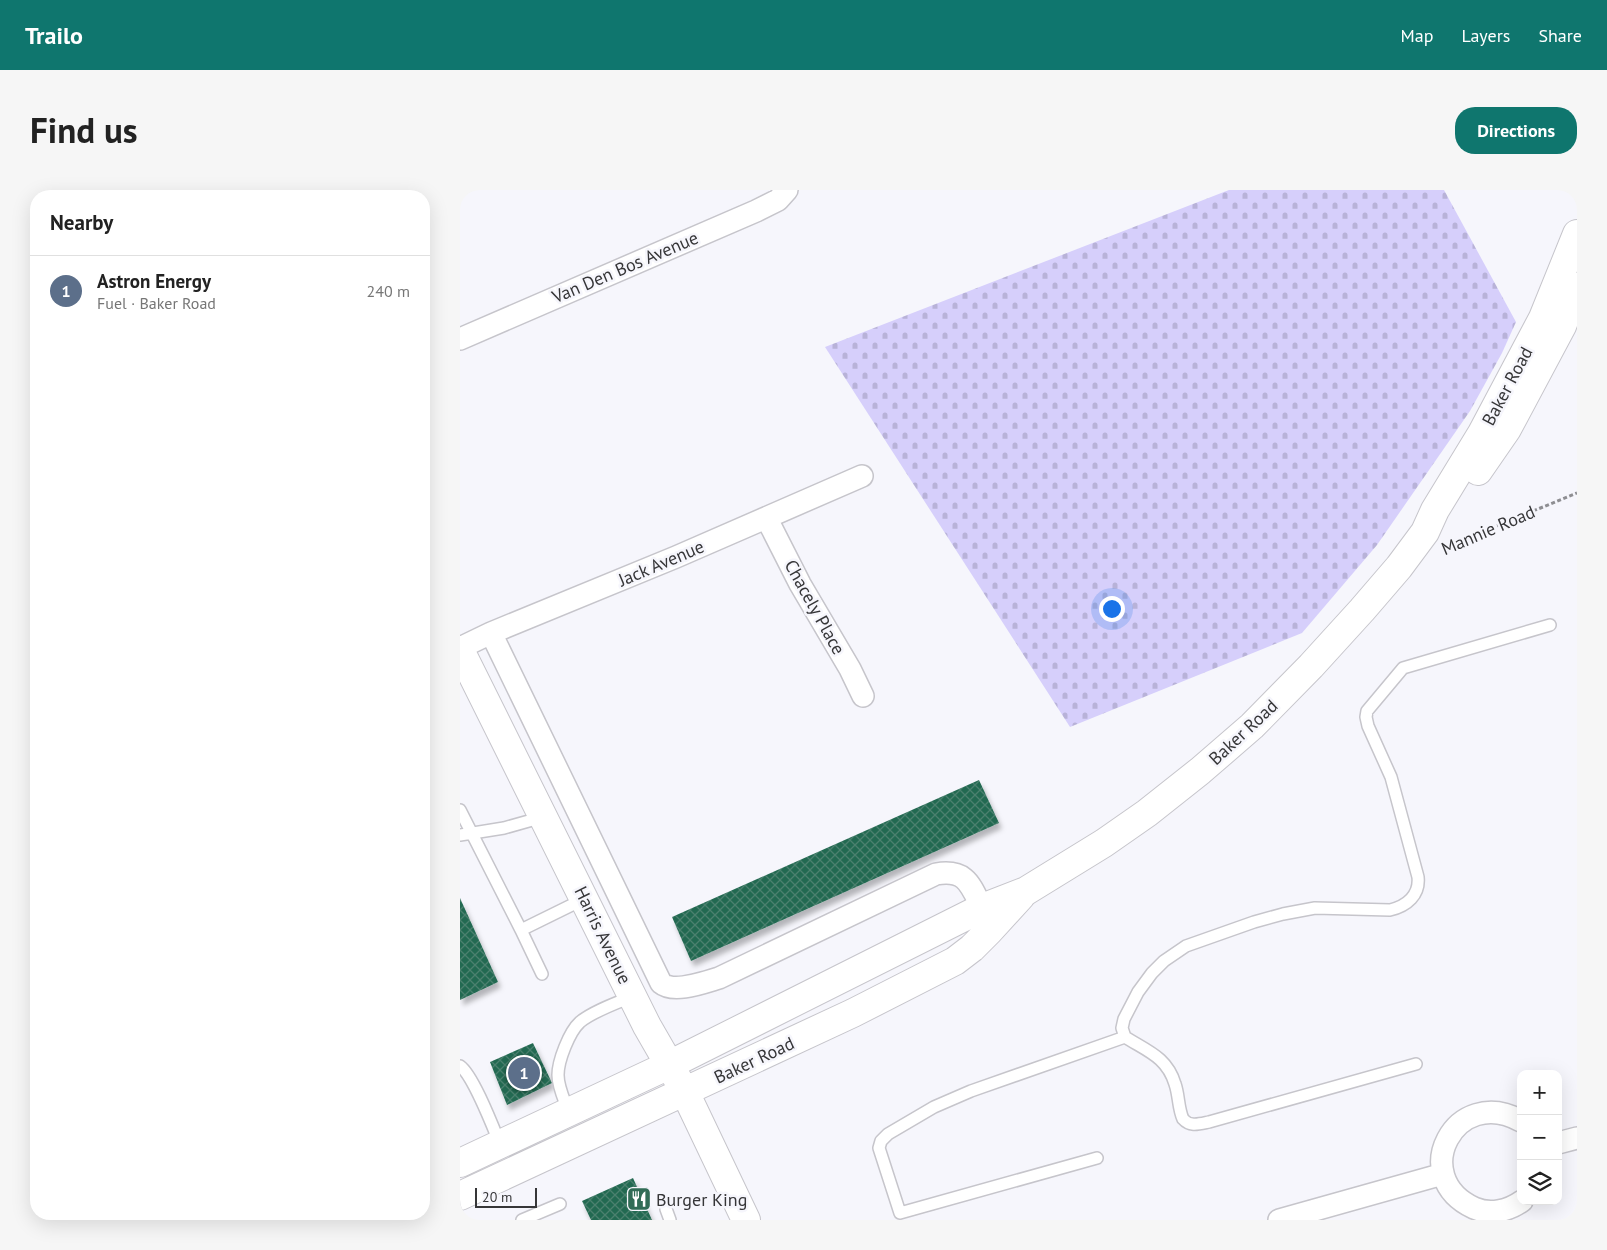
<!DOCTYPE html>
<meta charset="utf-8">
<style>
:root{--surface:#fff;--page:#f6f6f6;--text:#222;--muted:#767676;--line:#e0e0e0;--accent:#0f766e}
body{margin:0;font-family:"PT Sans",sans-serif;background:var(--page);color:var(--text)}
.controls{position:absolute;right:15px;bottom:15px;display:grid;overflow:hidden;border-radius:10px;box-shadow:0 5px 20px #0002}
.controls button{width:45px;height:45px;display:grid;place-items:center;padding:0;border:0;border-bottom:1px solid var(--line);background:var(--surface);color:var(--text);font:25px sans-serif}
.scale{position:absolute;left:15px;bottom:12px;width:62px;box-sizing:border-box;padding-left:5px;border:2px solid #363638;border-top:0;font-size:14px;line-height:18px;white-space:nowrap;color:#363638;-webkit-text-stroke:4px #f6f6fc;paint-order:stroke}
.you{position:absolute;left:651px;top:418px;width:18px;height:18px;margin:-12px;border:4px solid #fff;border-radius:50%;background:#1a73e8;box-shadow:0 0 0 8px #1a73e833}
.badge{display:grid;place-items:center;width:32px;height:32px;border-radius:50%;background:var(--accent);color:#fff;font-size:16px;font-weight:700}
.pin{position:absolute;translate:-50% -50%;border:2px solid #fff;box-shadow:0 1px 5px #0006}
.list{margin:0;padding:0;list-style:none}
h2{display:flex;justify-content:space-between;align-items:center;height:65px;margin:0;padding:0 20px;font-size:21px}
h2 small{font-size:16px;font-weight:400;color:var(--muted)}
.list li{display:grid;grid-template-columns:32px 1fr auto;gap:15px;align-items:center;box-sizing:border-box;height:70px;padding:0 20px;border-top:1px solid var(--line)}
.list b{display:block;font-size:19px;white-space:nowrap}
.list p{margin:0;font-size:16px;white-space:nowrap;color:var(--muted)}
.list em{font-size:16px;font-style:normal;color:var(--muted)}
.icon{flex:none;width:28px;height:28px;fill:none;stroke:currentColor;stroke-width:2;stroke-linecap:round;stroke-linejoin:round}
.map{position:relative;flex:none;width:1117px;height:1030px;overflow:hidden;border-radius:20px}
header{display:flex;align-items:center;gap:30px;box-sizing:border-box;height:70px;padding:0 25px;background:var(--accent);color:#fff}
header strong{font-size:24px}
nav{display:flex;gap:28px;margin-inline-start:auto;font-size:18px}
.intro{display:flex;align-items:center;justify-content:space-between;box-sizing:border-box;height:120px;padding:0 30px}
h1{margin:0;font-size:35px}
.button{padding:12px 22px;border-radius:20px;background:var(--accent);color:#fff;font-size:18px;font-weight:700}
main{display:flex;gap:30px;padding:0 30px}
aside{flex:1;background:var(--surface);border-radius:20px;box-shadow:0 5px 20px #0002}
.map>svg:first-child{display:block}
</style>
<header>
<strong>Trailo</strong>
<nav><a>Map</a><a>Layers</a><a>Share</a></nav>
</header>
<div class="intro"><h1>Find us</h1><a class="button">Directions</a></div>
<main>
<aside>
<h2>Nearby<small></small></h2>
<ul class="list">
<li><span class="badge" style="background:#5c6f8a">1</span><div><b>Astron Energy</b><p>Fuel · Baker Road</p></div><em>240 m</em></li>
</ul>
</aside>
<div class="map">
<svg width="1117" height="1030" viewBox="0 0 1117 1030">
<defs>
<pattern id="cemetery-stones" width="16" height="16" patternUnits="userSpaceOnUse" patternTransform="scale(1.25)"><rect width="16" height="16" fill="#d6cffb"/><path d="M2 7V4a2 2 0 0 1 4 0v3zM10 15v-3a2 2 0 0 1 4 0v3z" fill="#b8b2d8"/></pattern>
<pattern id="building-cross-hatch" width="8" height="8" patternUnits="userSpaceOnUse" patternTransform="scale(1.25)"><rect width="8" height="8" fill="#236951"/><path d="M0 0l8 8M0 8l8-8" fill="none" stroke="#4b806e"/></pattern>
<filter id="shadow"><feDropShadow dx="3" dy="5.5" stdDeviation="2.5" flood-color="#0004"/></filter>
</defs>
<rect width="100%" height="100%" fill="#f6f6fc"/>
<!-- cemetery -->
<path fill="url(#cemetery-stones)" d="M769 0H984L1056 132 1042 163 1010 221 917 355 842 443 610 537 365 157Z"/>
<!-- building -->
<path fill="url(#building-cross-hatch)" filter="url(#shadow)" d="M519 590 539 633 231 771 212 727Z
M0 708 38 792 0 810Z
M73 853 92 893 47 915 30 872Z
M173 988 192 1030H131L122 1011Z"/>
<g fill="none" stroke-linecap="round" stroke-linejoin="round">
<defs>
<path id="service" d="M0 620 61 740
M0 645 44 638 83 627
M82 784 61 740 124 709
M956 874 749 932C739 934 730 937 723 929 718 918 719 905 715 894 707 867 687 861 665 847L662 838 664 829 678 802 692 783 704 771 726 756 794 732 823 724 855 718 930 720C947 716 960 705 958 687L931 587 908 536 906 527 907 521 943 478 1090 435
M0 876C13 885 33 937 40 954
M109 923C105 911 98 898 98 885 98 871 109 842 120 832 133 821 157 813 173 806
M637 968 440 1023 419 958 421 951 428 944 474 917 511 901 665 847
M206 1019 210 1030
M62 1030 100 1014"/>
<path id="minor" d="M0 149 296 21 318 10 327 0
M307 329 340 394 390 479 403 506
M31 443 201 793C214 804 245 792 259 788L476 684C506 679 510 694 522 718
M0 458 31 443 216 367 402 286
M1061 931C995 894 947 987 1014 1018 1030 1025 1048 1021 1062 1011
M1098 953 1117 948
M819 1030 983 984"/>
<path id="secondary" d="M1018 281 1047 239 1102 136 1117 97
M0 460 187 836 225 902 286 1030
M0 973 209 875 522 718 566 701 644 653 687 623 740 581 792 536 851 476 902 420 939 377 965 342 975 320 1022 243 1083 128 1117 44
M0 1006 393 823 495 771 512 758 529 741 561 706"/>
</defs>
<!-- service casing -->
<use href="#service" stroke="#c6c5cb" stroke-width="14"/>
<!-- minor casing -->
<use href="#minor" stroke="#c6c5cb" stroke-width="24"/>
<!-- secondary casing -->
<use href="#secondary" stroke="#c6c5cb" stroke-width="30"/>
<!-- path -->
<path stroke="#8e8e92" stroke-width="3" stroke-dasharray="4 2.5" stroke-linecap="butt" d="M983 358 1117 303"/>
<!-- service -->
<use href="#service" stroke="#fff" stroke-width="11"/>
<!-- minor -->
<use href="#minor" stroke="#fff" stroke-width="21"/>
<!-- secondary -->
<use href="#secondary" stroke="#fff" stroke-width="28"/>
</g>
<!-- icons -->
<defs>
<symbol id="restaurant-square" viewBox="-11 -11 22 22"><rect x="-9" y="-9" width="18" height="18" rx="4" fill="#316c56" stroke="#f6f6fc"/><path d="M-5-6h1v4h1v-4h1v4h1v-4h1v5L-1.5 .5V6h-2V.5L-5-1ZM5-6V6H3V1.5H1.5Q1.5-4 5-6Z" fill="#fff"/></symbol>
</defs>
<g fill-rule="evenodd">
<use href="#restaurant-square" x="165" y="995" width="28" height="28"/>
</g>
<g text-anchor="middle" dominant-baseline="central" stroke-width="5" stroke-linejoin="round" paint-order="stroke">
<!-- street labels -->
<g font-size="18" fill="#363638" stroke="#f6f6fc">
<text transform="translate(165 77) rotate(-23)">Van Den Bos Avenue</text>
<text transform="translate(1047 196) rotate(-62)">Baker Road</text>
<text transform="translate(1028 340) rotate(-23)">Mannie Road</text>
<text transform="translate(201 373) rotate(-23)">Jack Avenue</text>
<text transform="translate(355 417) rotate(61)">Chacely Place</text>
<text transform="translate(783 542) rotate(-43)">Baker Road</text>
<text transform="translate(143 745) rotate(64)">Harris Avenue</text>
<text transform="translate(294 870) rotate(-25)">Baker Road</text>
</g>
<!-- poi labels -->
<g font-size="18" fill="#363638" stroke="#f6f6fc" text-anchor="start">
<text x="196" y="1009">Burger King</text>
</g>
</g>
</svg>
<div class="controls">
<button>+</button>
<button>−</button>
<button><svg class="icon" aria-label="layers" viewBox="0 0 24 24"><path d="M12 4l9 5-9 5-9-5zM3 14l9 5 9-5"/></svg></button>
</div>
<div class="scale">20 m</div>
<div class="you"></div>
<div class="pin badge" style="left:64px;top:883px;background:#5c6f8a">1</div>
</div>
</main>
